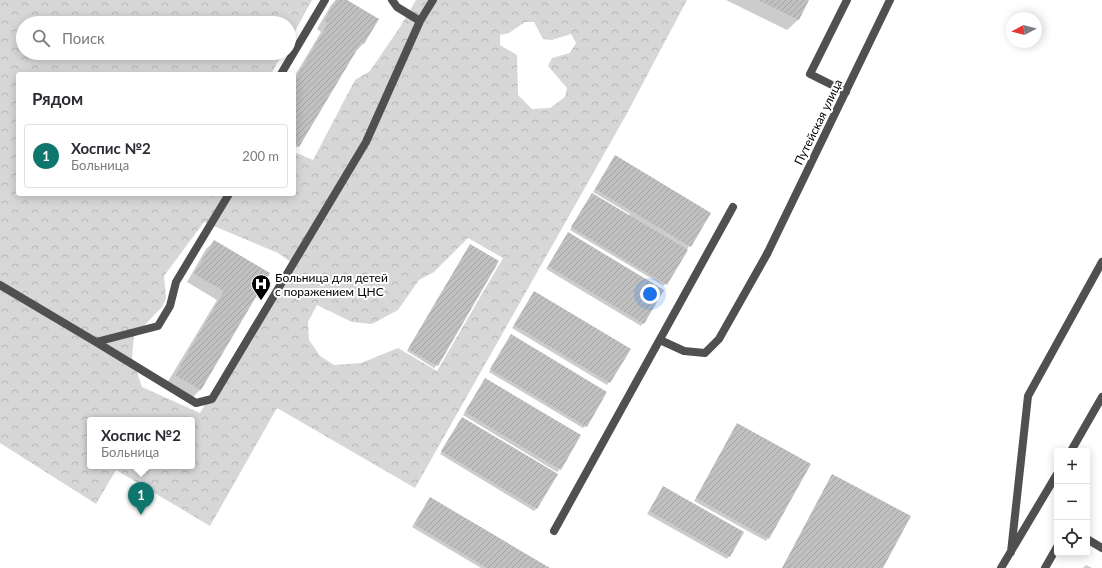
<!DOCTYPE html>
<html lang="ru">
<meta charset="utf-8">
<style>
:root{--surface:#fff;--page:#f7f7f7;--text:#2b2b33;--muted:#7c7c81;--line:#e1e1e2;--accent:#0f766e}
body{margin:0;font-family:Lato,sans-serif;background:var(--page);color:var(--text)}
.controls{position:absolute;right:12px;bottom:12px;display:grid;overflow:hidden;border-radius:4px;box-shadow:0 2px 10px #0003}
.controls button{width:36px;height:36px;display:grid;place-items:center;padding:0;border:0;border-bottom:1px solid var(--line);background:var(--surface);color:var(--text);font:20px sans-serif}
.compass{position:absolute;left:1006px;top:12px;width:36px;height:36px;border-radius:50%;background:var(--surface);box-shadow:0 2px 10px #0003;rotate:263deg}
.you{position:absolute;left:650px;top:294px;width:14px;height:14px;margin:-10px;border:3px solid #fff;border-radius:50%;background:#1a73e8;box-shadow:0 0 0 6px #1a73e833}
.badge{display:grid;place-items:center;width:26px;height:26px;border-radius:50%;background:var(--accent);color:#fff;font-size:13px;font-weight:700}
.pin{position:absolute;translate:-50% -33px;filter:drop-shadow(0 1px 2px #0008)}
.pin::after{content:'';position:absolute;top:21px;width:14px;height:12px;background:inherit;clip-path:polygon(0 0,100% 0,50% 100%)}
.popup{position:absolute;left:87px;top:417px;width:108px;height:52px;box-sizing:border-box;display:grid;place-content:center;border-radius:4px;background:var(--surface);filter:drop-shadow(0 1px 3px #0005);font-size:13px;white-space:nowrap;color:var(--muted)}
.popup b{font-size:15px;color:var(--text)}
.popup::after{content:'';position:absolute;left:50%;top:100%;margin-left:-8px;border:8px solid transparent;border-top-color:var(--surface)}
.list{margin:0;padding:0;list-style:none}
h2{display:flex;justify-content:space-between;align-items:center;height:52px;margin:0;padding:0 16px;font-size:17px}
h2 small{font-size:13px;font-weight:400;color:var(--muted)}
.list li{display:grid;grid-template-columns:26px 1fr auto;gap:12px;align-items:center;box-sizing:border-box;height:64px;margin:0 8px 8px;padding:0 8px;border:1px solid var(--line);border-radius:4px}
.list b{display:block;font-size:15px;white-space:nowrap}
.list p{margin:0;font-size:13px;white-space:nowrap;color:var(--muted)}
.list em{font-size:13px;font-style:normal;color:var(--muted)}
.icon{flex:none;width:22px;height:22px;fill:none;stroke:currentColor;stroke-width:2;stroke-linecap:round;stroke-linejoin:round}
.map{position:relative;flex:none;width:1102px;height:568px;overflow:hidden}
.search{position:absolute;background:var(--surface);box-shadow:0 2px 10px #0003;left:16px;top:16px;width:280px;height:44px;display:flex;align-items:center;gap:10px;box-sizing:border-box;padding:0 14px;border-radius:22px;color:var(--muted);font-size:15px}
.panel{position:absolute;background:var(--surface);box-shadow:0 2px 10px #0003;left:16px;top:72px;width:280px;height:124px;border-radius:4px}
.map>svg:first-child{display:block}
</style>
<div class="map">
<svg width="1102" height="568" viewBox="0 0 1102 568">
<defs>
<pattern id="forest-crowns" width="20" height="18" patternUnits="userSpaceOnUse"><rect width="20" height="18" fill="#d7d7d7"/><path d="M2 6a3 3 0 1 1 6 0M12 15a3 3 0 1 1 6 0" fill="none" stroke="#b7b7b7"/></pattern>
<pattern id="building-hatch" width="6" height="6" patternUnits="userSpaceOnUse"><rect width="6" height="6" fill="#c0c0c0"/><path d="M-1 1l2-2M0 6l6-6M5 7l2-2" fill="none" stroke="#a3a3a3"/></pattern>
</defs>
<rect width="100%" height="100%" fill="#fff"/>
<!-- forest -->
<path fill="url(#forest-crowns)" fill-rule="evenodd" d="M0 0H312L289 42V23H23V53H283L271 74H18V194H294V152L313 160 355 80 370 71 400 27 416 0H687L625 117 415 488 277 408 210 526 116 470 96 504 0 443ZM525 22H534L543 39 552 40 571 34 576 43 570 53 552 58 548 66 567 88 565 97 550 108 532 109 518 95 517 55 500 45V35L509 33ZM204 222 278 253 291 262 200 413 142 387 132 357 134 336 162 307 166 298 164 276ZM468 238 503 258 437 371 398 348 361 363 334 365 320 356 309 340 308 322 317 305 352 322 372 324 398 310 419 280 434 272ZM90 420H192V466H90Z"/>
<!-- shadow -->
<path fill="#0003" d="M336 0H345L377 19 363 44 355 52 298 146 294 150V77L321 32 317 29 331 5Z
M726 0H808L798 20 787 30Z
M615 156 710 213 664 286 570 230 592 194 629 216 630 214 593 192Z
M207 194H215L212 197Z
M566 236 643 323 641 326 546 269Z
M215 241 268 273 200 390 192 398 167 383 217 300 187 282 206 249Z
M468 248 437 365 434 368 407 351Z
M532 295 629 349 607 385 512 328Z
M509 338 586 426 583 428 489 372Z
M485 379 560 469 557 472 463 415Z
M462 418 537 508 534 511 440 454Z
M735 427 768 538 766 541 694 501Z
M663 487 729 556 727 559 647 514Z
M430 498 548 568H481L412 527Z
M1086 565 1092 568H1083Z"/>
<!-- building -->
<path fill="url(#building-hatch)" d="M336 0H347L379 19 364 44 361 43 299 147 294 144V81L328 23 324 21Z
M758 0H809L799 20Z
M615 155 711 213 691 247 595 189Z
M592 193 688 250 667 285 571 227Z
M568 232 664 290 644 324 548 266Z
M214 240 270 273 201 390 175 375 224 291 194 274Z
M470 244 499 261 438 366 408 349Z
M534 291 631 349 610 383 514 325Z
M511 334 607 392 587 427 490 369Z
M485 378 581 435 561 470 465 412Z
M462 417 558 474 537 509 441 451Z
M737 423 811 464 769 539 696 498Z
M832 474 911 516 883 568H782Z
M663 486 744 532 730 557 649 511Z
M430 497 550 568H487L414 524Z"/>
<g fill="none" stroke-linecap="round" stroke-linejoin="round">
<!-- service -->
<path stroke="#505050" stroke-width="8" d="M392 0 397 7 420 21 433 0
M281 74 325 0
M846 92 810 74 847 0
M0 285 96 342 158 326 170 306 176 282 229 194
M660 340 684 351 705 353 719 339 767 254
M96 342 196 403 212 399 366 142 420 21
M1071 451 1102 397
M554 531 733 207
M1087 539 1102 548
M1011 552 1028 396 1102 262
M1001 568 1057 474
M1045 568 1057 547"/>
<!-- minor -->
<path stroke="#505050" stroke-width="8" d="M767 254 890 0"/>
</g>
<!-- icons -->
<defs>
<symbol id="hospital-pin" viewBox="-11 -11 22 30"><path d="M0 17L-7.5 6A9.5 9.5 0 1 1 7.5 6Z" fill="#000" stroke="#fff"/><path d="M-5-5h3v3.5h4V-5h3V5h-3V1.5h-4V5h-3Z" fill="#fff"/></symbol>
</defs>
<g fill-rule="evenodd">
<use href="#hospital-pin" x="250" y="273" width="22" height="30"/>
</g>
<g text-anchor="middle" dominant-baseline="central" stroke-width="4" stroke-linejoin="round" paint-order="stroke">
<!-- street labels -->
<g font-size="12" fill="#000" stroke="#fff">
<text transform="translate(818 122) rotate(-64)">Путейская улица</text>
</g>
<!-- poi labels -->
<g font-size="12" fill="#000" stroke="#fff" text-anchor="start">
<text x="275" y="277">Больница для детей<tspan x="275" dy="14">с поражением ЦНС</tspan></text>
</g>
</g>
</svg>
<div class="controls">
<button>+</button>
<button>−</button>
<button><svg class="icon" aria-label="locate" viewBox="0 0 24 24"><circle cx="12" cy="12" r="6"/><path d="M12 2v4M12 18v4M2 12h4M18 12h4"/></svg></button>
</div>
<svg class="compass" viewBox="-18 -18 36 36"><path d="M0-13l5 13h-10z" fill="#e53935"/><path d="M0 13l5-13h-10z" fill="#7c7c81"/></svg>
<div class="you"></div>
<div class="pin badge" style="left:141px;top:515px">1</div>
<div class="popup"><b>Хоспис №2</b>Больница</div>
<div class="search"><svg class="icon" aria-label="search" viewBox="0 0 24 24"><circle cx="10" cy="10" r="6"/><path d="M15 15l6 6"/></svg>Поиск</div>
<section class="panel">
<h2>Рядом<small></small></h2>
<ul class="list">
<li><span class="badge">1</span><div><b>Хоспис №2</b><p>Больница</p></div><em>200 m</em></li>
</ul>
</section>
</div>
